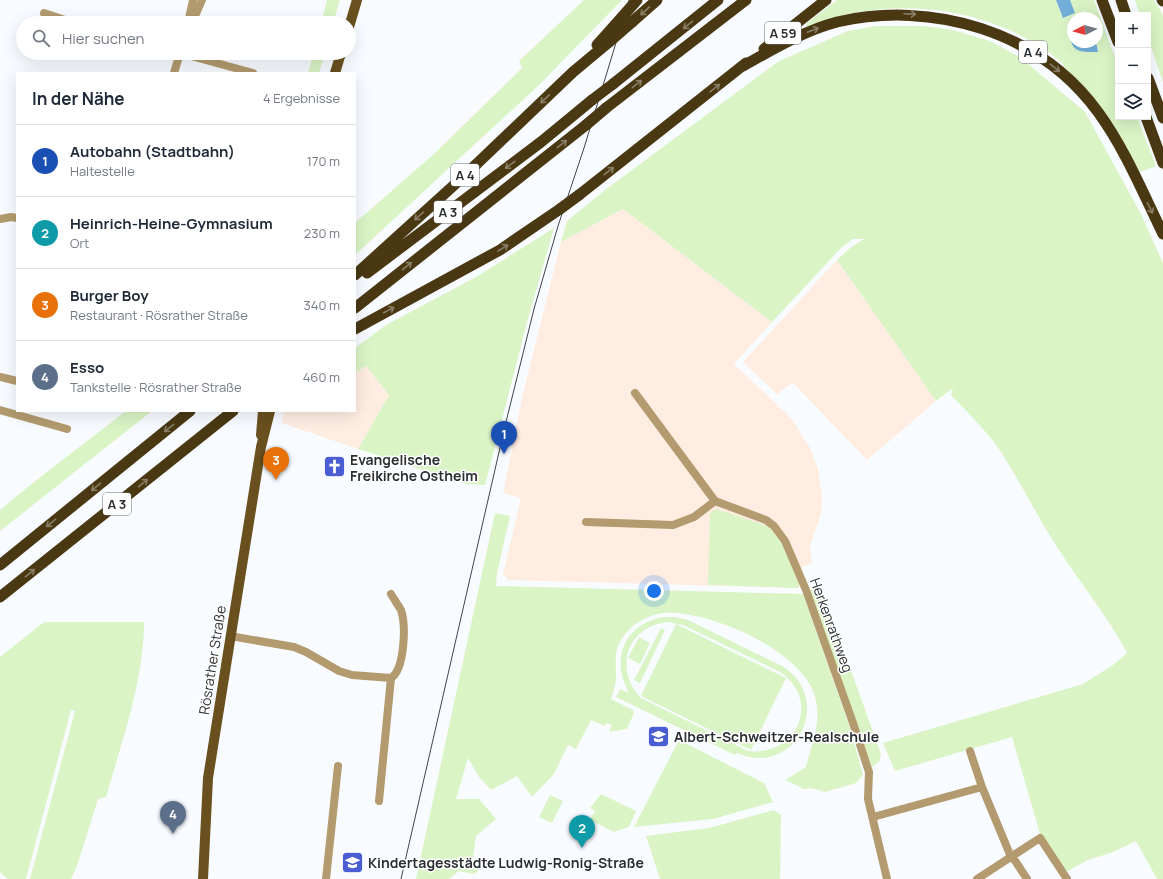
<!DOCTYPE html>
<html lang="de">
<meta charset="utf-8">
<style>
:root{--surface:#fff;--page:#f2f2f3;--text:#1f2937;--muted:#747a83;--line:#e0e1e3;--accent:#b45309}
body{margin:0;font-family:Manrope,sans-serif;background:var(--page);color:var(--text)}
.controls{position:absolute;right:12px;top:12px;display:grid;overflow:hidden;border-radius:0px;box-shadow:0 4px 16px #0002}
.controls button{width:36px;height:36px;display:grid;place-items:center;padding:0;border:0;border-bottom:1px solid var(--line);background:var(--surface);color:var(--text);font:20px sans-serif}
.compass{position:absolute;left:1067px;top:12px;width:36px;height:36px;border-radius:50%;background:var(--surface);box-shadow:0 4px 16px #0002;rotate:265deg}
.you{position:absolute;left:654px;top:591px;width:14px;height:14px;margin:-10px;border:3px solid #fff;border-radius:50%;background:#1a73e8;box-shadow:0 0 0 6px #1a73e833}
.badge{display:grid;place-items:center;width:26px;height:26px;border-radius:50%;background:var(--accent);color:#fff;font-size:13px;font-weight:700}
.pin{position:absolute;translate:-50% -33px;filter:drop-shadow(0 1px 2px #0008)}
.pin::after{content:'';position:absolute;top:21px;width:14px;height:12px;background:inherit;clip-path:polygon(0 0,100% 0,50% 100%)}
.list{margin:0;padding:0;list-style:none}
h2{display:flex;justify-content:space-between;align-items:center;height:52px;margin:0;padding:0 16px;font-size:17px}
h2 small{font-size:13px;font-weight:400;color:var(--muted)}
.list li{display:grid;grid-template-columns:26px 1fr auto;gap:12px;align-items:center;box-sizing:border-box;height:72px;padding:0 16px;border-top:1px solid var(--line)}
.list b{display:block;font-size:15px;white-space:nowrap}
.list p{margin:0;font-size:13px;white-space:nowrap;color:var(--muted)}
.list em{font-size:13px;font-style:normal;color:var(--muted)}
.icon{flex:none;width:22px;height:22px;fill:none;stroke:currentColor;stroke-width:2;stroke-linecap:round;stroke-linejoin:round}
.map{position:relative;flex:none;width:1163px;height:879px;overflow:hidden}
.search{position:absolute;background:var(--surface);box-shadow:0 4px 16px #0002;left:16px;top:16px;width:340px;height:44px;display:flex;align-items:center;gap:10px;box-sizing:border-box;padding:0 14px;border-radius:22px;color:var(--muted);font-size:15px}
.panel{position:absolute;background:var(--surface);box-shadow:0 4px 16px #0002;left:16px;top:72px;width:340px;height:340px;border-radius:0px}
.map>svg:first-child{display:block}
</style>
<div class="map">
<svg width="1163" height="879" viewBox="0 0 1163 879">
<rect width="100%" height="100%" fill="#f8fbff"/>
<!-- commercial -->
<path fill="#ffede2" d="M623 209 772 322 734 364 791 418 809 446 818 469 822 496 821 514 810 546 812 563 802 567 799 588 508 580 503 574 521 498 503 493 522 398 561 242Z
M837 260 936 401 867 460 793 383 777 394 743 362Z
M366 366 389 395 358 449 282 423 284 411H355V373Z"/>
<!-- green -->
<path fill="#daf4c6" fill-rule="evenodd" d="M327 0H340L333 23H321Z
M584 0H622L538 86 355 255V223L435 153 522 68 519 61Z
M837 0H1056L1063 18 1075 13 1070 0H1094L1118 65V117H1137L1156 166 1140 172C1122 140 1101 109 1077 81 1071 75 1066 68 1061 62 1006 16 928 0 858 12 840 16 824 22 807 28L806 24ZM1073 18H1097L1096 42 1098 50 1096 52H1083L1076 49 1071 37 1073 33Z
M1135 0H1154L1163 15V82L1148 38V15H1140Z
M875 26H925L953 30 990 41 1021 58 1085 112 1141 214 1163 263V879H1157L1136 841 1113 852 1088 860 1064 873 1040 834 1012 737 895 771 883 743 1083 684 1113 665 1127 653C1107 615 1080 583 1057 547 1037 516 1021 483 1001 452 987 431 968 413 951 395L953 388 936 401 837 260 850 248 864 239H853L842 247 772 322 623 209 561 242 567 221 605 190 779 61 848 31Z
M314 53H325L319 73H308Z
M554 228 529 315 485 485 466 484 358 449 389 395 366 366 355 373V348L386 325 476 277Z
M126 411H152L0 531V510C41 475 84 444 126 411Z
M716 509 768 526 774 532 783 546 800 584 798 588 708 585 710 513Z
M495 513 510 516 497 573 496 586 803 594 850 728 863 775 856 783 825 792 811 788 804 789 785 780 806 767C812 741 824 718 813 691 796 648 706 609 663 613 649 615 635 622 626 633 613 648 616 660 616 678 616 685 613 692 611 699L633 710 634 713 627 729 609 732 612 725 607 723 605 726 591 720 576 749 568 745 554 774 532 797 517 776 491 790 479 777 468 758 456 799H479L496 819 476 836 472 866 479 868 478 871 474 874 459 871 449 879H416Z
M817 584 821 587 881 754 879 762 872 767 810 592 812 586Z
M663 617H675L688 620 784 667C835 702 794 778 737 753L735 755 616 697 620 689 629 693C610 660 624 624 663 617ZM668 622 683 625 780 672C822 700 797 757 748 751L641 698C613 669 627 626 668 622Z
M44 622H144C144 680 122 741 106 797L98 799 77 866 71 879H30L75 711 71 710 26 879H8L0 872V657Z
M676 624 786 678 751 750 641 696Z
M661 628 665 630 640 683 634 680Z
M639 637 650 643 640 664 628 658Z
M679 740 764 783 773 802 713 819 634 827Z
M601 794 636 811 629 827 614 832 590 820 595 811 590 808Z
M550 795 563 801 552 823 539 817Z
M774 810 781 815 780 879H660L646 836 709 828Z"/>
<!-- water -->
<path fill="#72aed7" d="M1056 0H1070L1075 13 1063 18Z
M1073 33V42H1096L1098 52C1087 52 1074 54 1071 41Z"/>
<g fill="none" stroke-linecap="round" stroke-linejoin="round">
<!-- minor -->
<path stroke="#b39b6f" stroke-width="8" d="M44 13 74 23
M188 23 193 0
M192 23 202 0
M180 53 253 73
M174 73 180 53
M0 219 11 217 17 218
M0 377 17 381
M635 393 715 501 766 520 774 526 785 541 806 590 853 723 869 772 868 799 887 879
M0 410 67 429
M586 522 673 525 694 517 715 501
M230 636 294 647 306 652 339 671 352 675 391 678C405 669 406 625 401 610 398 605 394 599 391 594
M970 751 982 787 1011 857
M379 801 391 678
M873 817 982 787
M1012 856 1027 879
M326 879 338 766
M977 879 1040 838 1067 879"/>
<!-- major -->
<path stroke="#69501e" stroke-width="10" d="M349 27 357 0
M335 73 341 53
M261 435 263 411
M203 879 208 778 261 447 270 411"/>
<!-- highway -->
<path stroke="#4a3813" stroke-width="11" d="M1102 0 1118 42
M1121 0 1126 15
M1162 0 1163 1
M632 22 657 0
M597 45 615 25
M764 49 826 0
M741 67C772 50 803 31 837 22 932 0 1039 31 1098 112 1125 149 1143 193 1163 234
M1148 78 1163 118
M613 84 718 0
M606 108 746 0
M1146 117 1163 163
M579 195 746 63
M367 273 541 142 592 100
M355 275 463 177 573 72 609 42
M355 308 586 125
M355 329 500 250 560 209
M0 565 190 411
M0 597 233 411"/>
<!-- tram -->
<path stroke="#414548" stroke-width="1" d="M401 879 505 426 534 309 558 226 584 148 629 0"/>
<!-- highway-bridge -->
<path stroke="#4a3813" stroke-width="11" d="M615 25 637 0
M609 42 632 22
M592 100 613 84
M586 125 606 108
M560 209 579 195"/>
</g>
<!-- one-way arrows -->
<defs><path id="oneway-shaft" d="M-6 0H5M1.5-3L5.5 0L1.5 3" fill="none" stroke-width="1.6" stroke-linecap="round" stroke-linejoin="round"/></defs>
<g stroke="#897e66">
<use href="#oneway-shaft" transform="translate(645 11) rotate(137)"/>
<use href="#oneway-shaft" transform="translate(910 14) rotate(2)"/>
<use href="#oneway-shaft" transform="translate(688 25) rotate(141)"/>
<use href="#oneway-shaft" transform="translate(813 30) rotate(-21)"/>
<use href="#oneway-shaft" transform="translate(1055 68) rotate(39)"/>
<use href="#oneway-shaft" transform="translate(637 84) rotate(-38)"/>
<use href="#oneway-shaft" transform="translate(715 88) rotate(-38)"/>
<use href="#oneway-shaft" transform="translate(545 99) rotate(137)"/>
<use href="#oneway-shaft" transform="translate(562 144) rotate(-38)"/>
<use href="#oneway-shaft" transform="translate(510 165) rotate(143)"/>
<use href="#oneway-shaft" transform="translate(609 171) rotate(-38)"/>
<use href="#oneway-shaft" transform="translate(1150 208) rotate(64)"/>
<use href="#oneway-shaft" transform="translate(419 216) rotate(138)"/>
<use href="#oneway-shaft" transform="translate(503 248) rotate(-32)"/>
<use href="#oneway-shaft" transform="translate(407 266) rotate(-39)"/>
<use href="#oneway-shaft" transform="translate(389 310) rotate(-28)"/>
<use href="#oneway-shaft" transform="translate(169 428) rotate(142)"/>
<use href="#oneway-shaft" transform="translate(143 483) rotate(-39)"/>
<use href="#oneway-shaft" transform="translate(96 487) rotate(141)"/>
<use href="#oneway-shaft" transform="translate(51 523) rotate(141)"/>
<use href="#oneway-shaft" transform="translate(30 573) rotate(-39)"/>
</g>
<!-- icons -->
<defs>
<symbol id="church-square" viewBox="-11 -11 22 22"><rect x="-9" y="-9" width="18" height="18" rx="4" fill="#4a5dd2" stroke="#fff"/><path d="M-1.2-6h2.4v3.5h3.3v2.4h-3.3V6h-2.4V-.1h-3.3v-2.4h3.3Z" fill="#fff"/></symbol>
<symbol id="school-square" viewBox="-11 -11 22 22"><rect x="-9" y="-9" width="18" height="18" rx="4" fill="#4a5dd2" stroke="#fff"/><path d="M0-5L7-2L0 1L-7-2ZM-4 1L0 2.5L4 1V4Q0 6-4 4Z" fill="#fff"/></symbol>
</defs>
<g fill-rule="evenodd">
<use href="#church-square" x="322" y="454" width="25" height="25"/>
<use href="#school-square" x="646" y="724" width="25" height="25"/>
<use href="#school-square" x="340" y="850" width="25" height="25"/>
</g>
<g text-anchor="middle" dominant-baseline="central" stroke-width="3" stroke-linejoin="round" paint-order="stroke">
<!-- shield labels -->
<g fill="#fff" stroke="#6b6d70" stroke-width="1">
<rect x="765" y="22" width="36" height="22" rx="3"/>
<rect x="1019" y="41" width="28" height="22" rx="3"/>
<rect x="451" y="164" width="28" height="22" rx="3"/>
<rect x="434" y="201" width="28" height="22" rx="3"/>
<rect x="103" y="493" width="28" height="22" rx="3"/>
</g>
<g font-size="13" font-weight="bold" fill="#2b2f32">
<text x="783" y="33">A 59</text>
<text x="1033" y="52">A 4</text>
<text x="465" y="175">A 4</text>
<text x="448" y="212">A 3</text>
<text x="117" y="504">A 3</text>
</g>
<!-- poi labels -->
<g font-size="14" font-weight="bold" fill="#2b2f32" stroke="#fff" text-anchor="start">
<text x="350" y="459">Evangelische<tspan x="350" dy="16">Freikirche Ostheim</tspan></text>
<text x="674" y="736">Albert-Schweitzer-Realschule</text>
<text x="368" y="862">Kindertagesstädte Ludwig-Ronig-Straße</text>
</g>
<!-- street labels -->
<g font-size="14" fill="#2b2f32" stroke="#fff">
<text transform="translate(832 625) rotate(70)">Herkenrathweg</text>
<text transform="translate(212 660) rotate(-81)">Rösrather Straße</text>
</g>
</g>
</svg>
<div class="controls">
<button>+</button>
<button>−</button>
<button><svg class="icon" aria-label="layers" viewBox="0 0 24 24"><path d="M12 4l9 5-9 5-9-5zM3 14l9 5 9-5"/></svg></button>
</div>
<svg class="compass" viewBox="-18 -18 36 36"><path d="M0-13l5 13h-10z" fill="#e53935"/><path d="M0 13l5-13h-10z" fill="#747a83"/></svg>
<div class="you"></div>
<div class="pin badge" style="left:504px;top:454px;background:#1a4fb4">1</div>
<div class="pin badge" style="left:582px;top:848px;background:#0f9aa8">2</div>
<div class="pin badge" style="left:276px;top:480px;background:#e8710a">3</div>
<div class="pin badge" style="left:173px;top:834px;background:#5c6f8a">4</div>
<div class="search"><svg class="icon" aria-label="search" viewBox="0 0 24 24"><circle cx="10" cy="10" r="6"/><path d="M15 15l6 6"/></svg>Hier suchen</div>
<section class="panel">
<h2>In der Nähe<small>4 Ergebnisse</small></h2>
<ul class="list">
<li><span class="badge" style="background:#1a4fb4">1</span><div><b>Autobahn (Stadtbahn)</b><p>Haltestelle</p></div><em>170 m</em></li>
<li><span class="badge" style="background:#0f9aa8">2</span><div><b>Heinrich-Heine-Gymnasium</b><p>Ort</p></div><em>230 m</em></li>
<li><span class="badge" style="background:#e8710a">3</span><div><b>Burger Boy</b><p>Restaurant · Rösrather Straße</p></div><em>340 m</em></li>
<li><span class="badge" style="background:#5c6f8a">4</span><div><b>Esso</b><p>Tankstelle · Rösrather Straße</p></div><em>460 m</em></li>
</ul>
</section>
</div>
